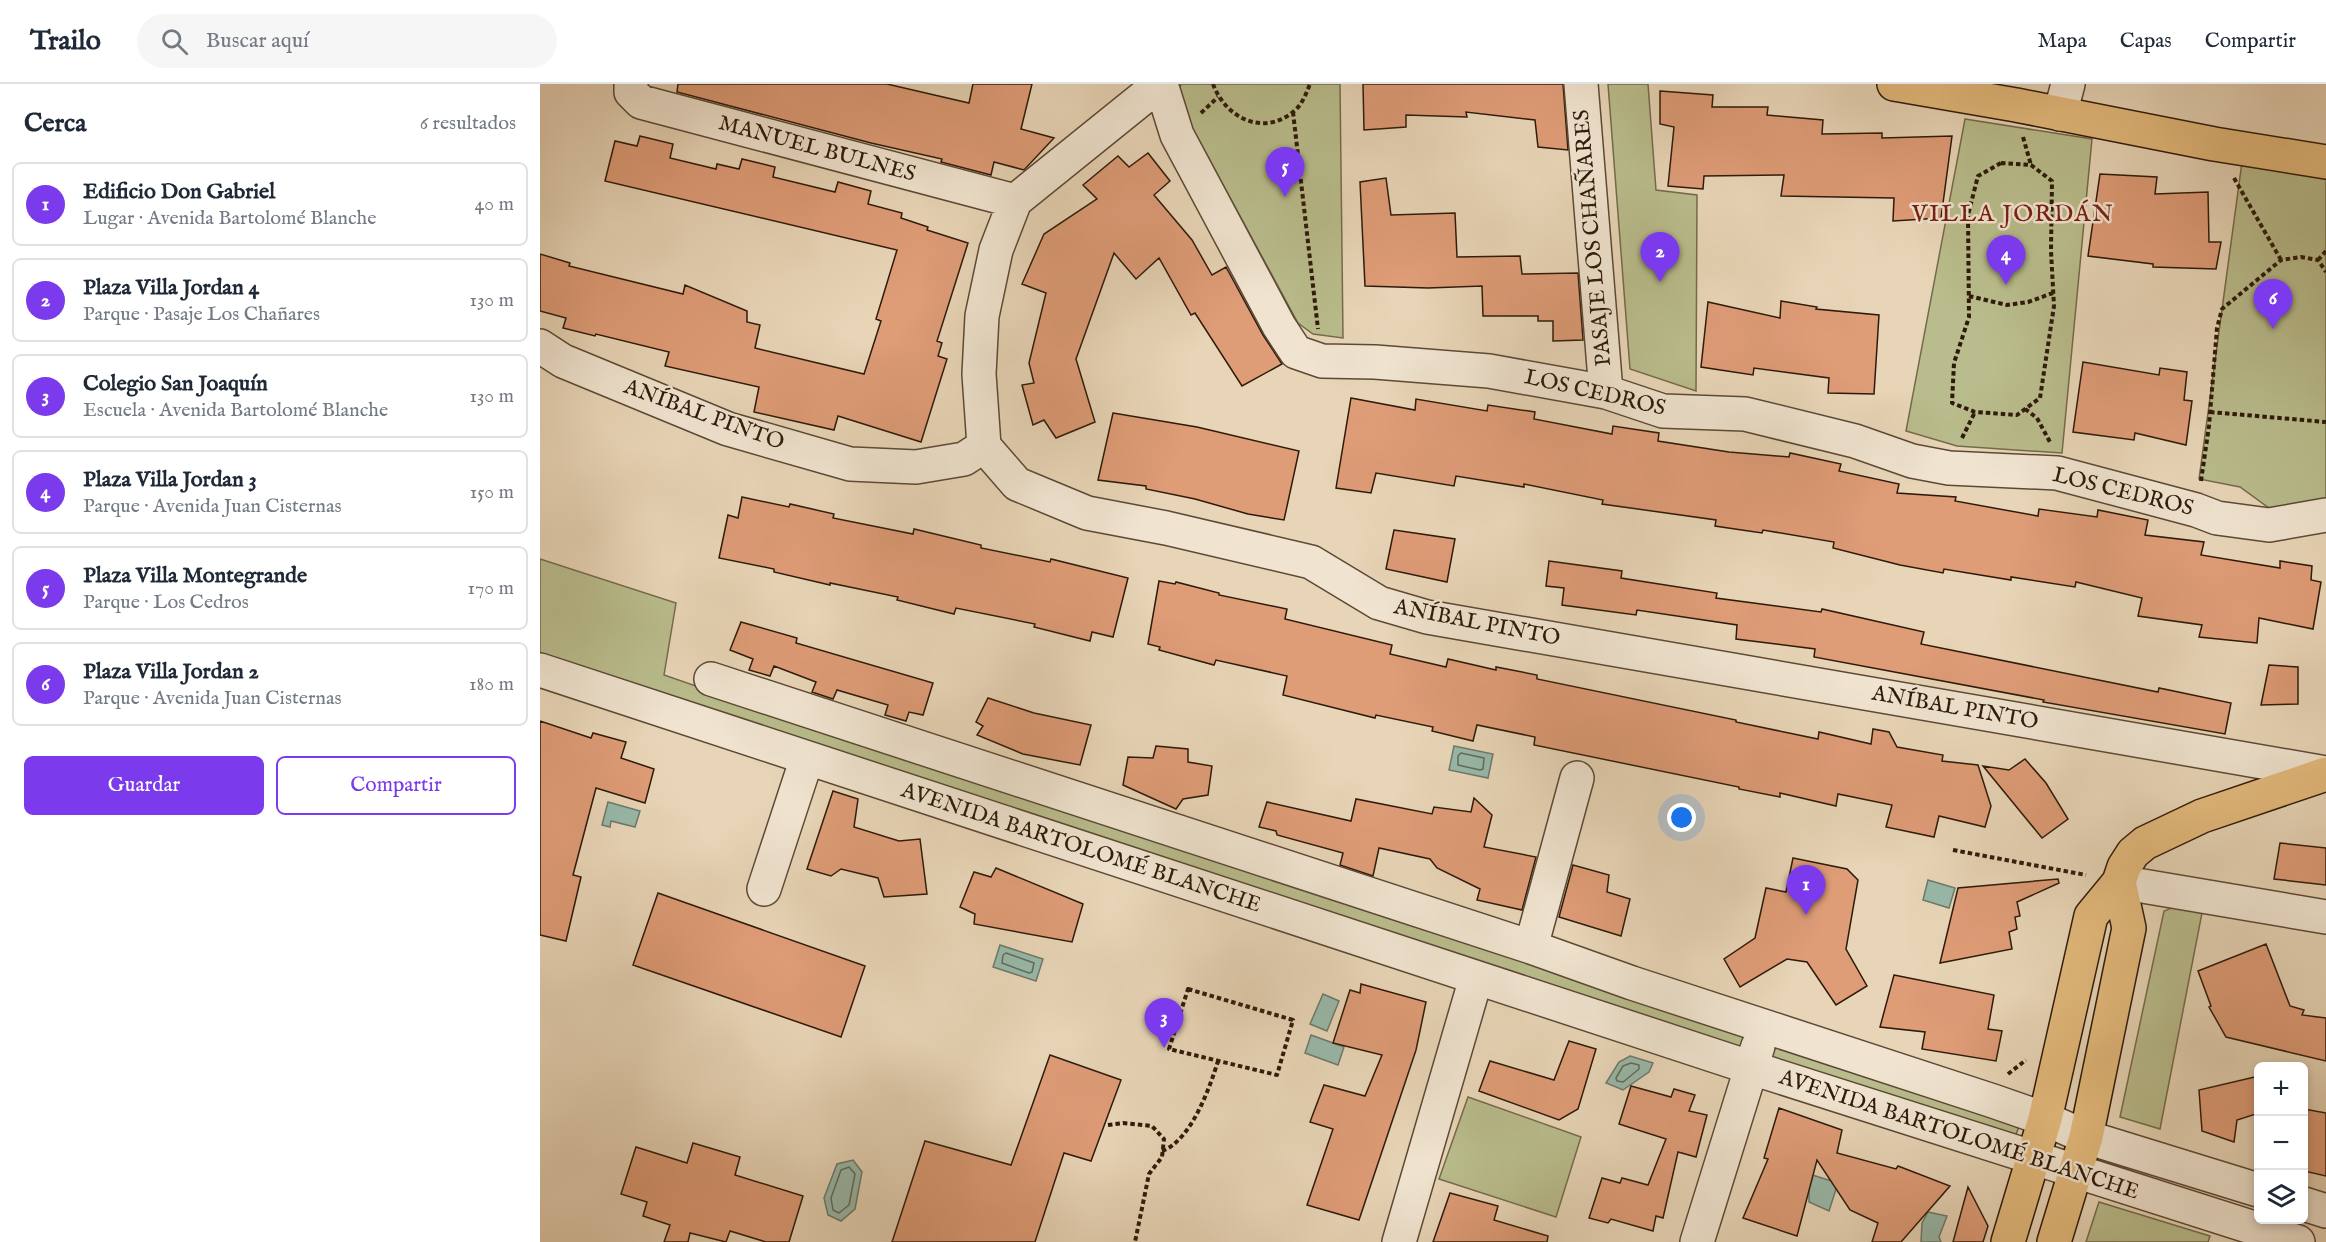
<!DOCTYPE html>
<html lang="es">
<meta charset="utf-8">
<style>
:root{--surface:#fff;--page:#f6f6f7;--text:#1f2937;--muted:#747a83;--line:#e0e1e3;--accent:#7c3aed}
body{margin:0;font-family:"IM FELL English",serif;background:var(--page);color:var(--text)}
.controls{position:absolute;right:18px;bottom:18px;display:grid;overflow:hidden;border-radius:9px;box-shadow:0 3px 9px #0003}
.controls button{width:54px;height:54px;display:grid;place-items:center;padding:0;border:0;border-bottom:2px solid var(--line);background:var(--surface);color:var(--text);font:30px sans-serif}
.you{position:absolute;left:1142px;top:734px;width:21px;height:21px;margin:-15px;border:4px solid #fff;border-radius:50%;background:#1a73e8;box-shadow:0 0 0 9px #1a73e833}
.badge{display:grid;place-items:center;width:39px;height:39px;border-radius:50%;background:var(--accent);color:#fff;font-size:20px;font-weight:700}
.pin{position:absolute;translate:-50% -50px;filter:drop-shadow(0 2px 3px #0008)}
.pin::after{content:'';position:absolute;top:32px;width:21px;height:18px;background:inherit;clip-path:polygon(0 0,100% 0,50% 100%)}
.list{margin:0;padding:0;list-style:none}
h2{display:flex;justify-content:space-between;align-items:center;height:78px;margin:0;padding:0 24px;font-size:26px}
h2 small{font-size:20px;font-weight:400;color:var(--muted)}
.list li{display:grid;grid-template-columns:39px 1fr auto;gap:18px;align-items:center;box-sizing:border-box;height:84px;margin:0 12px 12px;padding:0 12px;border:2px solid var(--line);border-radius:9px}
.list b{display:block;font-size:22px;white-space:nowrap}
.list p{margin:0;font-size:20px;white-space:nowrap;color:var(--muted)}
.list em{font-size:20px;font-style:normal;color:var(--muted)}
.actions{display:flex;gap:12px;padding:18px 24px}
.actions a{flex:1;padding:14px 0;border:2px solid var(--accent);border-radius:9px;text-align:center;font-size:21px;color:var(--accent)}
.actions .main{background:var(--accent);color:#fff}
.icon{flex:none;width:33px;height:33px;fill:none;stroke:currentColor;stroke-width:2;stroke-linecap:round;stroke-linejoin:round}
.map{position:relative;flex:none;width:1786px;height:1158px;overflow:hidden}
header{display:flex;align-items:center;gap:36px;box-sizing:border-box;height:84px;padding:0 30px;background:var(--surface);border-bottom:2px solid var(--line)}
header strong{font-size:28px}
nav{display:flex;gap:33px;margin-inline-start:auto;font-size:21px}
.search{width:420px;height:54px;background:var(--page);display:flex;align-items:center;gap:15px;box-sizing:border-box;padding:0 21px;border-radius:33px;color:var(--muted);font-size:22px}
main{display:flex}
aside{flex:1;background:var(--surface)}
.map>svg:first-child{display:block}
</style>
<header>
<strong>Trailo</strong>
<div class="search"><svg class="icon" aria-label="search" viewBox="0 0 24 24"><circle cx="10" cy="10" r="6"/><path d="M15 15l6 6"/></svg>Buscar aquí</div>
<nav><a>Mapa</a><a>Capas</a><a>Compartir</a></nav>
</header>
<main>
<aside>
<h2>Cerca<small>6 resultados</small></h2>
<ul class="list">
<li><span class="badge">1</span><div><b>Edificio Don Gabriel</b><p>Lugar · Avenida Bartolomé Blanche</p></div><em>40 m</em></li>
<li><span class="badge">2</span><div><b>Plaza Villa Jordan 4</b><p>Parque · Pasaje Los Chañares</p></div><em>130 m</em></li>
<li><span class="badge">3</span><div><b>Colegio San Joaquín</b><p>Escuela · Avenida Bartolomé Blanche</p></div><em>130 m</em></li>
<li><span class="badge">4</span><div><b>Plaza Villa Jordan 3</b><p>Parque · Avenida Juan Cisternas</p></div><em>150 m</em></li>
<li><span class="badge">5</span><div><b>Plaza Villa Montegrande</b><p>Parque · Los Cedros</p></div><em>170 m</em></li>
<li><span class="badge">6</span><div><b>Plaza Villa Jordan 2</b><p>Parque · Avenida Juan Cisternas</p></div><em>180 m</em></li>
</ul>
<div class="actions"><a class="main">Guardar</a><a>Compartir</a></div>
</aside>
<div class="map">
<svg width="1786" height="1158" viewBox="0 0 1786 1158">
<rect width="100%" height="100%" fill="#e8d5b7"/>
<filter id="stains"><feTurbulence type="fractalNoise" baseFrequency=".00333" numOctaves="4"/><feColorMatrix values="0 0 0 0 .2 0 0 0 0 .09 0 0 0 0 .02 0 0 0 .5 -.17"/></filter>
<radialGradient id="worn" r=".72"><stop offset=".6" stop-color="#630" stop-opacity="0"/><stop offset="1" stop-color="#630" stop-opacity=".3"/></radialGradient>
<!-- green -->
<path fill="#b9bc8c" stroke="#746b4b" stroke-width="1.5" d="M641 0H800L803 254 773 250 758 239 637 16Z
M1068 0H1108L1116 106 1157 111 1156 307 1090 285Z
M1425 35 1552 55 1522 369 1417 362 1366 347Z
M1702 78 1786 95V428L1744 435 1700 403 1659 395Z
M0 475 136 519 124 591 385 681 1481 1037 1475 1053 0 570Z
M1639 821 1662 829 1620 1045 1580 1033 1624 827Z
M928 1013 1041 1053 1016 1133 899 1095Z
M1559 1118 1670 1152 1668 1158H1546Z"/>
<!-- water -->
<path fill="#98b9aa" stroke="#6e796a" stroke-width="1.5" d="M914 662 953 670 948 694 909 686Z
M68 718 100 727 95 743 71 737 70 743 62 741Z
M1388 796 1415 804 1409 824 1383 816Z
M460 861 503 875 496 897 453 883Z
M783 910 799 917 787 947 770 940Z
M771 951 804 963 798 981 765 969Z
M1090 972 1113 979 1109 988 1083 1006 1066 999 1079 978Z
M313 1076 322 1088 315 1125 301 1137 288 1131 284 1114 297 1080Z
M1266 1089 1298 1099 1289 1127 1269 1118V1104Z
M1388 1128 1407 1132 1399 1153 1401 1158H1381L1382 1139Z"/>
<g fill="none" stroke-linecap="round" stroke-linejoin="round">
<!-- shore -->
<path stroke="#636a5a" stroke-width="1.5" d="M921 669 944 674 943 685 940 686 918 681V672Z
M466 869 494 879 492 888 489 889 462 879 463 871Z
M1091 979 1099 981V985L1083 998 1077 997 1076 994 1083 982Z
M309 1083 315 1090 309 1121 299 1129 293 1126 291 1114 301 1086Z"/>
</g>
<!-- building -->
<path fill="#de9c77" stroke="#2e1a0a" stroke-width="1.5" d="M138 0H347L429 19 433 0H492L481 45 514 54 484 86 454 78 451 91 401 78 402 75 331 59 137 8Z
M823 0H1023L1028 66 998 63 995 36 926 28 927 33 866 31V43L824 46Z
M1120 7 1173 11 1172 23H1228L1227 31 1283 36 1282 50 1342 49V54L1412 52 1401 134 1353 137 1354 114 1241 112 1244 91 1164 92 1163 105 1128 102 1134 43 1120 40Z
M100 52 133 60 130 74 176 85 177 80 199 85 202 75 235 83 233 93 295 108 298 98 331 107 328 120 362 129 361 134 388 143 387 146 428 159 397 257 402 259 398 272 407 275 381 358 298 332 294 346 214 328 219 303 125 282 129 268 56 250 55 252 23 244 26 234 0 227V170L30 179 29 182 143 210 145 201 207 227V238L220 241 215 264 324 290 341 237 336 235 357 166 65 97 75 57 97 62Z
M608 69 630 97 614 111 652 156 672 191 686 183 723 251 742 280 702 302 655 229 651 231 619 174 596 195 574 169 536 275 555 338 516 354 504 336 493 341 482 301 494 299 489 279 506 209 482 200 504 150 557 115 543 101 578 72 589 83Z
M1560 90 1617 93 1615 110 1668 108 1669 158H1681L1676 185 1613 183V180L1548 172Z
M846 94 851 131 915 129 917 173 980 172 982 190 1038 189 1043 256 1013 257V237H998V232H943L942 202 888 204 825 202 820 98Z
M1241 217 1277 223 1276 225 1339 231 1334 310 1288 309 1289 294 1214 284 1213 291 1161 283 1168 218 1240 234Z
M1543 278 1619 291 1620 284 1647 288 1644 316 1652 317 1646 361 1595 349 1594 356 1533 348Z
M811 314 875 326 876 315 947 327 948 321 995 328 994 335 1072 350 1073 342 1119 349 1118 357 1189 368 1249 373 1250 369 1301 380 1299 387 1359 400 1357 409 1416 413 1415 417 1498 432 1499 425 1557 433 1558 426 1608 436 1605 451 1664 458 1661 471 1740 484V477L1772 482 1771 496 1781 498 1773 545 1719 534 1717 559 1659 553 1662 541 1598 532 1602 514 1536 498 1535 503 1471 493V496L1404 485 1403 489 1360 481 1293 464 1294 458 1223 446 1222 449 1175 442 1176 436 1062 420 1063 416 984 400V403L916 392 914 402 836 389 831 409 796 404Z
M573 329 657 343 759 367 744 436 708 430 655 415 606 405V402L558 396Z
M202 413 249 423 250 420 294 430 293 434 373 450 374 445 441 461V464L510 478 511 475 588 494 573 553 552 548 550 557 494 543 495 540 416 524 414 530 357 516 358 513 290 499V501L234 488V485L179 474 188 431 198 434Z
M854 446 915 455 907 498 846 485Z
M1009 477 1082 487 1081 494 1177 509 1176 514 1281 528 1282 525 1384 548 1381 560 1618 608 1619 604 1691 619 1685 650 1503 618 1504 616 1274 573 1275 565 1196 555 1197 541 1097 526 1096 531 1022 521 1024 504 1006 502Z
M619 497 635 500 636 498 679 509V511L747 525 745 535 852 561 850 570 906 583 908 575 956 586V583L997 591V595L1196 636V638L1278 655 1279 648 1331 660 1333 645 1349 648 1357 663 1403 671 1402 677 1438 681 1451 722 1445 743 1399 732 1394 753 1346 743 1352 721 1298 710 1296 722 1240 709V713L1199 705V703L994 661 995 653 937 641 933 657 892 647 893 643 836 631 835 634 743 611 747 592 676 576 674 581 619 566 620 563 608 560Z
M201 538 257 554 256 559 393 599 383 631 369 628 366 637 345 631 348 621 297 606 293 615 272 608 276 598 234 582 230 592 209 586 213 575 190 566Z
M1729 581 1758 583V620L1721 621Z
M448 614 494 629 551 641 540 681 483 670 437 651 443 642 436 638Z
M0 637 51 654 53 649 86 658 81 674 114 685 105 719 56 704 33 791 41 793 26 857 0 851Z
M616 662 648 665V678L672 682 668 711 643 715 636 725 583 701 588 673 613 674Z
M1485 675 1506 699 1528 735 1502 754 1443 682 1469 686Z
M293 707 318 715 314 743 359 757 380 755 387 810 344 813 338 794 301 785 291 792 267 785Z
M934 714 952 731 944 763 996 773 982 826 937 816 940 805 897 784 890 775 839 764 833 792 800 781 803 769 737 751 736 747 719 743 727 718 811 737 816 715 892 730 894 723 931 728Z
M1740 759 1786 764V801L1734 795Z
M1253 774 1307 785 1318 796 1306 865 1327 902 1296 921 1267 878 1247 875 1200 903 1184 875 1215 854 1226 804 1246 808Z
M1033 781 1069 791 1067 808 1090 815 1081 852 1019 833Z
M456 784 543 820 532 858 434 840 435 830 420 823 434 788 451 793Z
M1518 795 1519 799 1477 818 1480 832 1475 833 1477 845 1469 848 1472 865 1400 879 1418 804Z
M118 809 325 882 301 953 93 881Z
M1726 860 1750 922 1764 926 1762 931 1786 934V977L1686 953 1669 923 1671 922 1658 887Z
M1354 891 1454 911 1448 945 1462 947 1456 977 1382 965 1385 948 1340 943Z
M821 900 886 918 876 966 819 1136 767 1121 793 1045 770 1038 784 1001 825 1012 842 971 793 959 810 906 820 909Z
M1029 957 1056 965 1038 1025 1019 1036 939 1007 950 977 1014 996Z
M510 971 581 996 551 1077 524 1069 495 1158H352L385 1057 471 1081Z
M1719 992V1029L1697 1036 1694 1058 1662 1047 1659 1006Z
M1091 1002 1131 1013 1134 1005 1155 1011 1149 1027 1167 1031 1156 1073 1138 1068 1123 1134 1116 1132 1113 1147 1071 1135 1068 1139 1049 1134 1062 1094 1080 1099 1082 1094 1108 1101 1126 1055 1079 1040Z
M1239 1024 1302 1046 1297 1069 1356 1085 1358 1082 1410 1102 1361 1158H1332L1338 1139 1310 1126 1277 1076 1257 1152 1203 1134 1228 1075 1224 1074Z
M1764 1025 1786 1029V1092L1764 1087Z
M153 1059 200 1073 195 1091 263 1112 249 1158H226L190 1147 186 1158 150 1149 148 1158H124L130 1141 103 1132 107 1118 81 1110 96 1063 147 1079Z
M1428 1103 1448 1142 1443 1158H1413Z
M910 1109 958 1122 954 1136 1008 1152 1007 1158H893Z"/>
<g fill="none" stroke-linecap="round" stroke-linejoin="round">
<defs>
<path id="minor" d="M91 0V8L101 18 475 117
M621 0 637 51 739 242 756 268 782 277 835 278 949 287 1066 308 1123 327 1205 330 1315 357 1372 377 1409 384 1517 389 1656 426 1677 434 1729 441 1786 431
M1041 0 1066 308
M1520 30 1528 0
M0 262 23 277 188 345 310 380 376 383 424 375 444 362 477 400 547 429 626 444 771 478 839 519 887 533 1786 689
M444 362 439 290 442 232 456 166 475 117 620 0
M0 586 1212 984 1758 1158
M171 595 991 863 1092 899 1453 1017 1505 1035 1546 1053 1718 1106
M1579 798 1786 833
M224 805 267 674
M991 863 1037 694
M1764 1120 1786 1127
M859 1158 936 894
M1157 1158 1218 962"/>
<path id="major" d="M1354 0 1476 21 1674 60 1786 78
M1468 1158 1505 1035 1551 832 1579 798 1584 783 1593 769 1605 759 1662 732 1786 690
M1514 1158 1546 1053 1589 844 1579 798"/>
</defs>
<!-- minor casing -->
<use href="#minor" stroke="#5c4935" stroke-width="36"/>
<!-- major casing -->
<use href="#major" stroke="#2e1a0a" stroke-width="36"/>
<!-- path -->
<path stroke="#2e1a0a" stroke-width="4" stroke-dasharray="4.5 3" stroke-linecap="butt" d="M673 0C685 33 722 53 753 28 762 21 766 10 770 0
M753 28 778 245
M661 29 678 13
M1483 53 1491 81
M1461 79 1491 81 1512 97 1511 167 1514 222 1500 314 1477 331 1435 328 1412 319 1414 279 1429 233 1428 131 1438 92Z
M1694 94 1741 176
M1778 176 1786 167
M1429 212 1467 221 1488 218 1513 209
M1485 325 1497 334 1511 360
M1670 328 1786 338
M1422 354 1435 328
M1661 397 1669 342 1677 244 1682 225 1741 176 1761 173 1778 176 1786 188
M1413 766 1546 791
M648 905 753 936 737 991 629 965Z
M1468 990 1486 976
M568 1041 583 1039 612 1042 624 1055 622 1073 609 1090 595 1158
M622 1067C651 1057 670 1003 678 977"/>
<!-- minor -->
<use href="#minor" stroke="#f0e4d0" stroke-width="33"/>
<!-- major -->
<use href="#major" stroke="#e4ba7c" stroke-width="33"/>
</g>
<g text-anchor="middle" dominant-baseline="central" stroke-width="5" stroke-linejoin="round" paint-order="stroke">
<!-- street labels -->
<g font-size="22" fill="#2e1a0a" stroke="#f0e4d0">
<text transform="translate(277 65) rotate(15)">MANUEL BULNES</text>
<text transform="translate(1053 154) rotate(-95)">PASAJE LOS CHAÑARES</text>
<text transform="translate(1055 309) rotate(13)">LOS CEDROS</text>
<text transform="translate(164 331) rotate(20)">ANÍBAL PINTO</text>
<text transform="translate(1583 408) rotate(14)">LOS CEDROS</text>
<text transform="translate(937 539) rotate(11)">ANÍBAL PINTO</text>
<text transform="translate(1415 624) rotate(10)">ANÍBAL PINTO</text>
<text transform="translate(541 764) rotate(18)">AVENIDA BARTOLOMÉ BLANCHE</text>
<text transform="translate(1419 1051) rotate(18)">AVENIDA BARTOLOMÉ BLANCHE</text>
</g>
<!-- neighbourhood labels -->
<g font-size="24" letter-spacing="1.5" fill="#7a1f14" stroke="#f0e4d0">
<text x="1473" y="130">VILLA JORDÁN</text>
</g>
</g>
<rect width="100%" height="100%" filter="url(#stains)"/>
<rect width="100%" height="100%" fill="url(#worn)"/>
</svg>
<div class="controls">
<button>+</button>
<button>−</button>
<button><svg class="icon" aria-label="layers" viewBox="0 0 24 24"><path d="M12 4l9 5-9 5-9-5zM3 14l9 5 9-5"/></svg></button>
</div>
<div class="you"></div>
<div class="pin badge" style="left:1266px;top:831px">1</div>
<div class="pin badge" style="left:1120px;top:198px">2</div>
<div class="pin badge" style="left:624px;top:964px">3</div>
<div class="pin badge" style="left:1466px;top:201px">4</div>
<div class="pin badge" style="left:745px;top:113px">5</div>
<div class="pin badge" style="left:1733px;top:245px">6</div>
</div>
</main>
